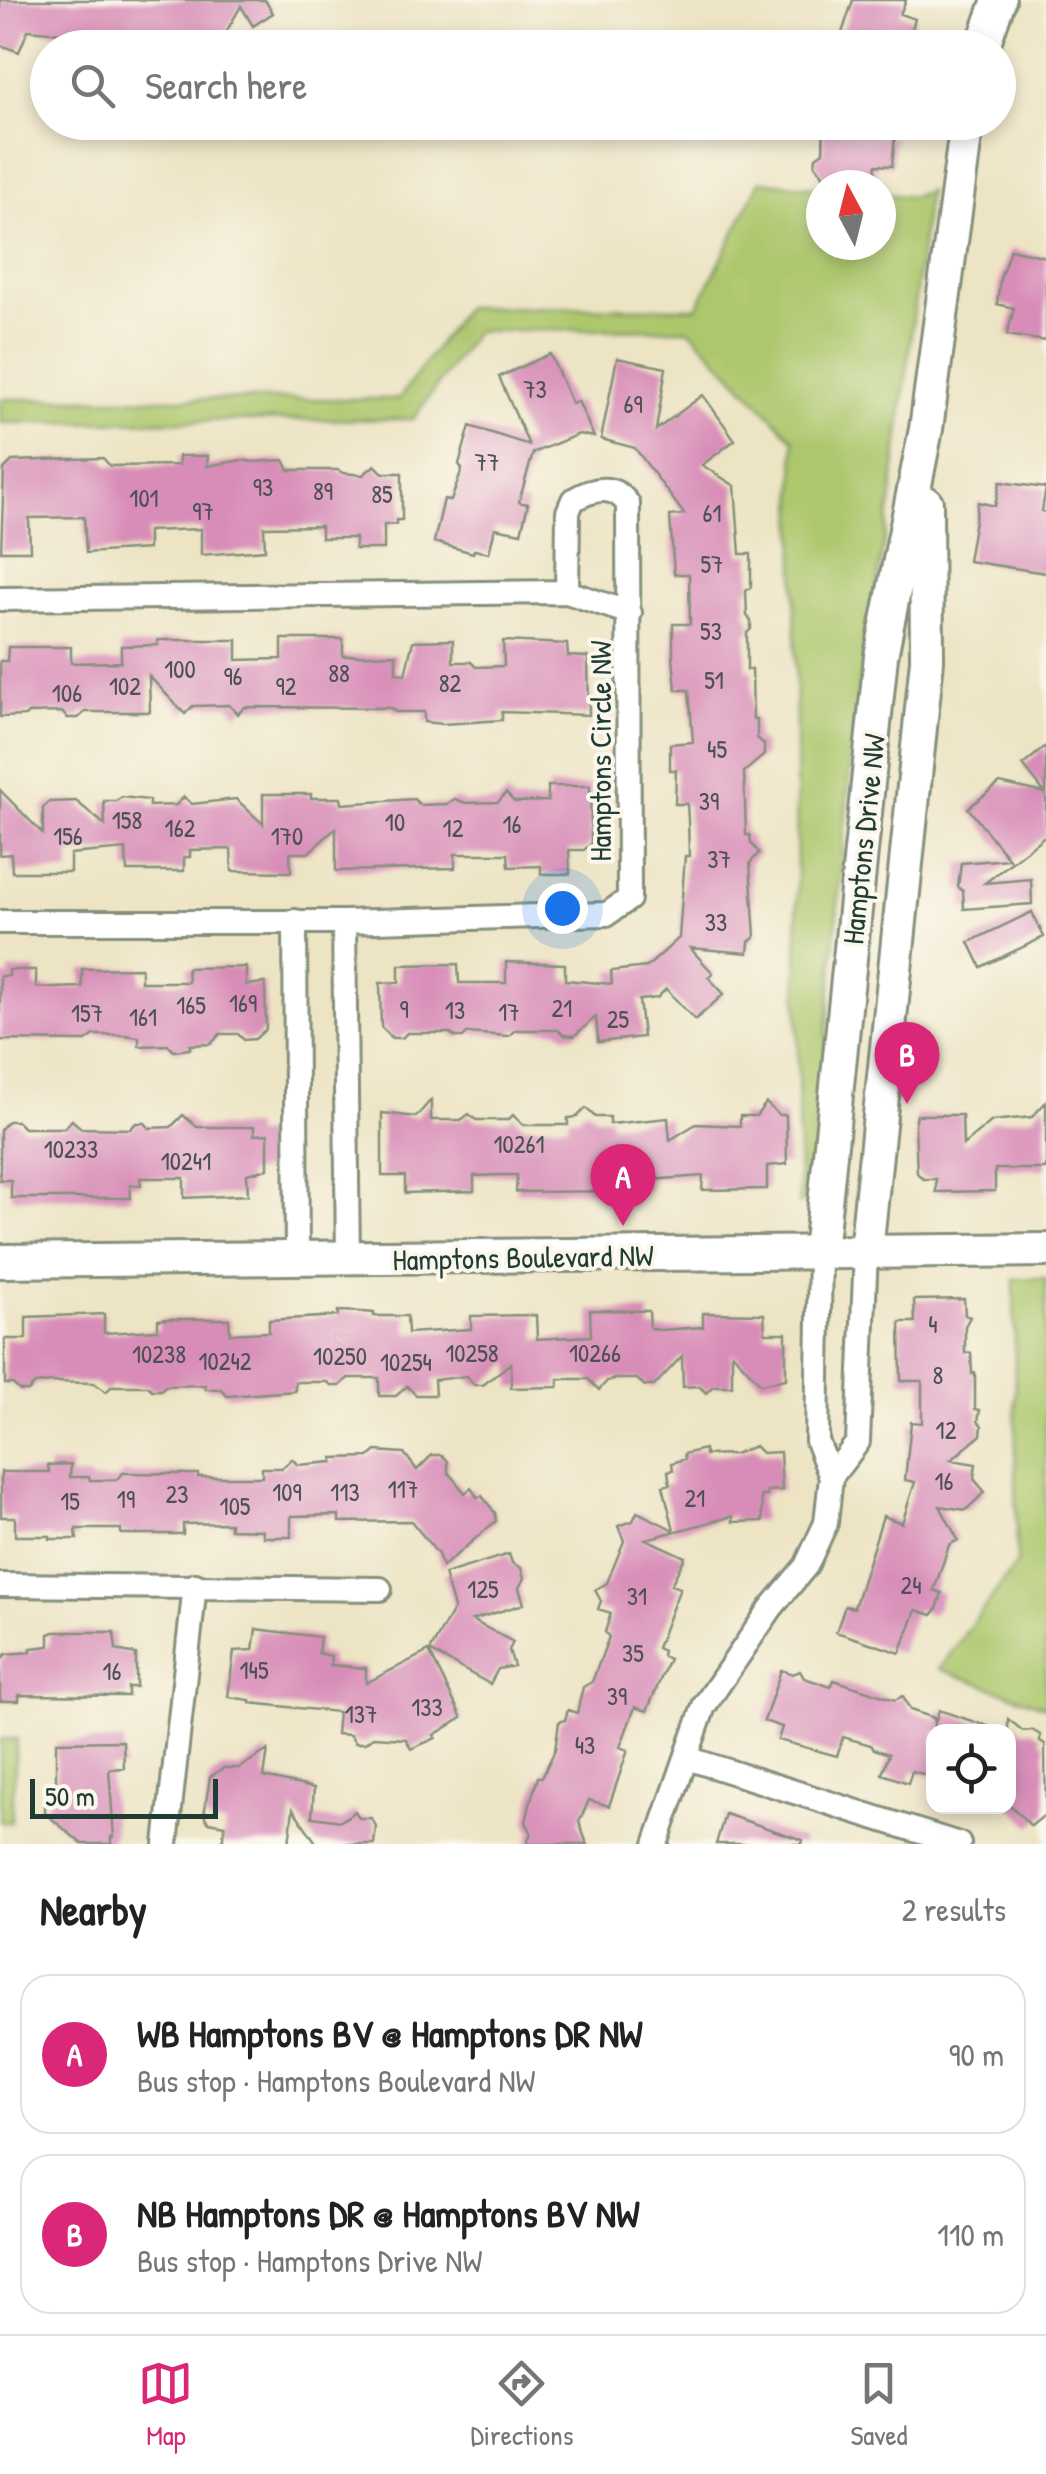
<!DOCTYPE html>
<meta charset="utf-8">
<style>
:root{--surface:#fff;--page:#f6f6f6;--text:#222;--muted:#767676;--line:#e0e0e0;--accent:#db2777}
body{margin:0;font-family:"Patrick Hand",sans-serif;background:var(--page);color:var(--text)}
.controls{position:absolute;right:30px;bottom:30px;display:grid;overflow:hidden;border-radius:20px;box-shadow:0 5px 15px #0003}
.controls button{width:90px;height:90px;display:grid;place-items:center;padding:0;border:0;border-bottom:2px solid var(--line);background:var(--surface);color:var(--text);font:50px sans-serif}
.compass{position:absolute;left:806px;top:170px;width:90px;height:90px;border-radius:50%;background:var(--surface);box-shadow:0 5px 15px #0003;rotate:353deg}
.scale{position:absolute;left:30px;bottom:25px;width:188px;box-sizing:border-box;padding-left:10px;border:5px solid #1f3d34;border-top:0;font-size:28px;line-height:35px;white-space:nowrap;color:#1f3d34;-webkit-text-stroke:8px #fbf7ec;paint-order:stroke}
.you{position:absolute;left:562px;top:908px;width:35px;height:35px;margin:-25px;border:8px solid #fff;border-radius:50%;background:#1a73e8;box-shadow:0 0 0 15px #1a73e833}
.badge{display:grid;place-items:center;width:65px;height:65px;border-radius:50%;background:var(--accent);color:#fff;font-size:32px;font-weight:700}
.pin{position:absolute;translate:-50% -82px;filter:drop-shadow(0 2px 5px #0008)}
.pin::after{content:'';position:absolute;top:52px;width:35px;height:30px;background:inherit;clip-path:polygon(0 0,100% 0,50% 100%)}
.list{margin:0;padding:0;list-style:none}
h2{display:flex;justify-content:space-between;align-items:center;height:130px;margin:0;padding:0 40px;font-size:42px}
h2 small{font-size:32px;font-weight:400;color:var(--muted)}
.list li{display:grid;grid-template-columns:65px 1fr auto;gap:30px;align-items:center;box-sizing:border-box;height:160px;margin:0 20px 20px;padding:0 20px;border:2px solid var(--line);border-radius:30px}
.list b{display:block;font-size:38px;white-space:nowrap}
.list p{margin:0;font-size:32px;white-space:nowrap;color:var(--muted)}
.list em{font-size:32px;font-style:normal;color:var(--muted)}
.icon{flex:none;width:55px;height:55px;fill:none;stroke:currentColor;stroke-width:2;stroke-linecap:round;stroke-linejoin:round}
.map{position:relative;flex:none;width:1046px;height:1844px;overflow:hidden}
.search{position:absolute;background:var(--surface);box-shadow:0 5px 15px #0003;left:30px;right:30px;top:30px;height:110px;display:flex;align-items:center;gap:25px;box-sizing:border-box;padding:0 35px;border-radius:55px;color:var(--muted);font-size:38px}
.sheet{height:490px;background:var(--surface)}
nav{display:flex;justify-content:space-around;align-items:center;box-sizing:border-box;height:140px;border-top:2px solid var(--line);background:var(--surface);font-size:28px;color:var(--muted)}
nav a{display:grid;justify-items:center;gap:5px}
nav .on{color:var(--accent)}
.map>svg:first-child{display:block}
</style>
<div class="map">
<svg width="1046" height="1844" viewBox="0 0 1046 1844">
<rect width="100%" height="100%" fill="#fbf7ec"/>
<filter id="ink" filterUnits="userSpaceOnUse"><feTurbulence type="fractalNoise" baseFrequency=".01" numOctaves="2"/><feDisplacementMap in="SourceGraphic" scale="20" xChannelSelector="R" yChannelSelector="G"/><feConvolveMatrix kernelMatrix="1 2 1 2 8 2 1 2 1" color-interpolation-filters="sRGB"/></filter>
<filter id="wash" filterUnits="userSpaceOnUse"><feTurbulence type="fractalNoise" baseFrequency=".0048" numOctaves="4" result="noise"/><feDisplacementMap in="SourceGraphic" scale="40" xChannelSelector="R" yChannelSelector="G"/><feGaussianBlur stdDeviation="2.25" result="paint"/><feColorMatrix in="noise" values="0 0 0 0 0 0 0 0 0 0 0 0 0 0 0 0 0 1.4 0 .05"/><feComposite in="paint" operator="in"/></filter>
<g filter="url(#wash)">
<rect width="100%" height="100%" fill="#ede4c4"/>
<!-- green -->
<path fill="#adc76d" stroke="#668250" stroke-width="2.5" d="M760 181 821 188V245H881V194L912 197 928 191 891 503 855 710 813 1193 799 1204 794 440 689 329 476 331 413 419 0 423V399H399L465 307 697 308Z
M1046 1278V1707L939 1669 1017 1563 1014 1279Z
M0 1739H17L11 1822H0Z"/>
<g id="blocks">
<!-- building -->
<path fill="#d88db8" d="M0 0H265L273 13 253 26 241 6 217 48H61V33L28 30 19 52 0 45Z
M853 0H906L900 14 915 19 906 48H841L845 37 841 36Z
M824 122H878L875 134 895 137 892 166 876 165 874 185H822L823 175 815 165 816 157 823 152Z
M1010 249 1046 257V341L1007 335 1014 308 997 304 1000 279Z
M550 354 572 404 578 401 594 437 579 434 533 453 519 502 528 504 521 533 495 528 489 553 474 550 473 553 434 542 444 499 451 501 462 469 459 464 470 426 529 445 499 377Z
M617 358 666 368 656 430 703 395 735 440 702 465 735 486 740 554H751V587L746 591 747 616 751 620V629L747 633V670L752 669 753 719H757V738L764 744V755L744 772 746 835H750L751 843 759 853 750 863 755 937 749 942 748 953 690 948 713 973 708 977 724 994 695 1020 666 989 657 998 639 1000 643 1037 598 1042 596 1017 574 1036 564 1035 558 1030H515L509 1036 467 1033 463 1037H455L450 1033H407L402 1038H392L381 1027 380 983 399 982V965L458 964 459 983H506V962L565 964V980L612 984 611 971 647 967 679 938 685 856H689L688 820 687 804H675L676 770H670V744L693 742 689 690H676L673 657V624H690L689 574H674L670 516 684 514 635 448 601 439Z
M179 456H208L207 466 242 460 253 462 284 460 289 470H338L343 473 363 475 375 465 383 473H402V520H396V524L384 525V549H355V538H321V526L264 527 265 550 201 555V529L148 531V549L86 553 84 517 29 518 30 551H1L4 469 12 461 103 458 110 466 179 465Z
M1000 482 1046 488 1042 511 1046 512V573L968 561 978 502 995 506Z
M282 639H343V656L396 654V673L405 674 413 641 453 640V662H471L476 667 504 666 503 641 567 644 568 656 588 657 589 715 502 712V720L443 724 424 722V712H395L391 708 245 707 238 714 229 705 193 706 185 714 149 676 150 712H85L78 718H67L62 712 28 713 25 716 0 717V661H7L8 647H71V663L121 662V646L158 645V640H237V660L282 659Z
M1046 746V835L985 883 1031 879 1032 904 964 909 963 891 958 887 961 863 1009 859 968 808 1000 783 1045 793 1023 765Z
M548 786H590L591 844 584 850H569L570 874H541V866L509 867 508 854H455V868L336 871V828L308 853H290L291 872 232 871 231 849 190 850V857H184V871H127L126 849 70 854V872H12L11 854 0 855V790L43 834V808L49 802 76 801 105 825 104 801H116L122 797 149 800V806L176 805 184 797 192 804 236 799 263 824V794H311V798H341L342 804 414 799 420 805 447 804 455 799 466 803 498 802 506 793 514 802 548 801Z
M1032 912 1044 937 981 967 969 942Z
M246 967V985L265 983 266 1029 255 1039 244 1040 238 1034H220L211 1044 190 1045V1049L174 1051 168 1045 139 1046V1037L124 1035H94L86 1041 0 1040V976H9V970H36V987L52 988 82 987V969L141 968V982H188L187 968Z
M431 1100V1120H461L469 1114 476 1120H508L513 1115 523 1125H568V1118L577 1117 586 1108 595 1117H610V1124L668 1118 670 1140 696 1124 740 1126V1116H756L766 1103 779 1115H786L787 1164 767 1166V1189L702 1190 703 1176 649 1180 650 1191 516 1192 517 1175H502L474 1176V1191L405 1193V1176H382V1113L416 1117Z
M1046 1102V1169H995V1191L936 1192V1179H923L917 1173 915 1124 917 1115H962L963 1145 992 1121 1032 1117Z
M183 1115 197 1127H254V1135L268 1134V1169L247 1174 248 1195 184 1198V1178H140L141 1185H130L131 1198H11V1180H0V1130L8 1121H17L24 1128H64L72 1120 81 1128 130 1129 136 1123H145L149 1128 171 1127Z
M964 1299 965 1315 970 1317 965 1326V1353H971L972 1374 975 1373V1409L980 1410 978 1421 982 1426 981 1435 951 1460 976 1464 974 1479 985 1492 966 1510 940 1506 958 1540 949 1545 934 1590 942 1593 937 1609 932 1615 916 1610 900 1653 836 1632 845 1606 854 1608 883 1516 902 1523 915 1482 905 1480 911 1422 922 1423V1381H901L900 1322H915L914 1300Z
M590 1310 649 1311 650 1328 660 1330 703 1327V1313L764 1314 765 1333H786V1379L761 1384 732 1353V1386H713L706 1393 699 1386 683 1387 682 1356 654 1386H645L637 1379H615L607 1381 599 1390 588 1379H558V1387L511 1388V1363L483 1385H474L467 1376 434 1380 435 1395H416L407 1386 396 1396H379V1378H348L340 1386H332L327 1382H295V1391L227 1396 221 1389H205V1385L165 1386 161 1390H152L148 1386H112L106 1392 94 1383 50 1382 35 1384 28 1391H20L13 1384H5V1339H26V1317L104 1314V1333L158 1330V1320L167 1319H229L230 1334 269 1332V1320L338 1316V1311L363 1312 374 1313V1316H407L408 1333 471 1329V1316L536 1315 537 1339 591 1336Z
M755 1446 762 1453 780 1452 782 1490 767 1491V1496H761L763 1521 733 1522V1516L646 1539 685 1557 671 1585 680 1588 657 1648 663 1651 662 1656 669 1659 647 1711 635 1707 620 1747 628 1750 609 1806 589 1800 579 1822 587 1844H527L531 1832 526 1822 531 1800 538 1777H542L555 1750 559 1722 565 1720 568 1710 577 1713 583 1687 592 1682 609 1637 605 1632 611 1613 598 1609 601 1601 595 1590 607 1583 624 1541 618 1526 633 1521 637 1512 674 1530 663 1486 670 1484 668 1471 673 1470 672 1463 685 1459 684 1454 704 1449 705 1455 734 1454Z
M376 1451 404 1453 417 1470 432 1455H442L448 1461V1472L465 1493 471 1488 477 1497 482 1496 495 1513 496 1521 442 1567 438 1554 411 1521 339 1522V1515L291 1516V1537H263V1530L230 1529V1523L183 1524V1534H121V1529H76L77 1539H50V1536H15V1517H1V1472H49L48 1465 71 1464 70 1477H89L90 1480H116L123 1473H131L189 1474H198V1477H262V1468H282L292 1459 298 1465 333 1462V1458L369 1457Z
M509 1554 512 1563 521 1568 524 1578 519 1588 524 1604 472 1620 513 1642 509 1650 514 1666 498 1669 490 1684 430 1651 454 1608 444 1574Z
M256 1629 320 1637 318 1653 331 1656 330 1665 366 1668V1683L429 1651 462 1718 434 1735 436 1738 411 1749 406 1739 373 1737 365 1743H355L350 1735 336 1734 338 1712 250 1703V1700L228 1697 234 1651 253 1650Z
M54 1632H114L116 1650 136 1654V1687H128V1696L19 1695V1701H0V1662L6 1654 31 1652V1648L49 1646V1634Z
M781 1670 793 1674 800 1671 804 1678 831 1687 834 1680 895 1700 903 1696 910 1710 934 1718V1727L939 1710 993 1728V1732H934V1777L912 1771 908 1783 882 1774 889 1754 874 1749 871 1745 843 1737 837 1756 778 1740 782 1727 764 1721Z
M1008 1719 1023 1731 1032 1730 1040 1735V1741L1045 1744 1046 1814 1031 1826 1008 1803Z
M123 1741 124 1768 109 1769 114 1837H111V1844H82L45 1813V1804L53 1798V1792H56V1742Z
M268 1750 264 1777 314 1788 312 1817 341 1821 355 1811 359 1818H371L376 1826 374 1844H317L293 1809 289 1844H222L225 1825 208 1822 204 1815 210 1777 224 1768H239Z
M725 1814 803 1840 802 1844H716Z"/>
</g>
</g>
<g filter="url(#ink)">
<use href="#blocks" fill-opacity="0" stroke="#86907c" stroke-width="2.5"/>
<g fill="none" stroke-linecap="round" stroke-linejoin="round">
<defs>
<path id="street" d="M0 599 567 592 630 613
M295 921 297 1260
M0 922H344L607 914 629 899 628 504C613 483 592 489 573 500L568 512 567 592
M344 922 348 1259
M831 1477 858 1442 866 1251
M0 1585 380 1589
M687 1758 959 1844
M166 1844 195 1585
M656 1844 704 1706 771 1608 806 1566 826 1523 831 1477 817 1441 820 1252"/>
<path id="secondary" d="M982 48 999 0
M866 1251 927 660 926 503
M820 1252 881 656 926 429 967 122
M0 1261 1046 1250"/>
</defs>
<!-- street casing -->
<use href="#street" stroke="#86907c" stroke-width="28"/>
<!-- secondary casing -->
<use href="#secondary" stroke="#86907c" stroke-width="38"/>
<!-- street -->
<use href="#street" stroke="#fff" stroke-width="22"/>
<!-- secondary -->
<use href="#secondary" stroke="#fff" stroke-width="32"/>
</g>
</g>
<g text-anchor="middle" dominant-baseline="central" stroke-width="8" stroke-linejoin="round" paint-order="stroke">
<!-- number labels -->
<g font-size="25" fill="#4d5155">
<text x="535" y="389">73</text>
<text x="633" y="404">69</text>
<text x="487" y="462">77</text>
<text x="263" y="487">93</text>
<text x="323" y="491">89</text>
<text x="382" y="494">85</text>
<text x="144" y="498">101</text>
<text x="203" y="511">97</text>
<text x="712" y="513">61</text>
<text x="712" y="564">57</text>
<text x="711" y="631">53</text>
<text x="180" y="669">100</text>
<text x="339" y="673">88</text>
<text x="233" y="676">96</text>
<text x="714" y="680">51</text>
<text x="450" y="683">82</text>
<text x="125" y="686">102</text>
<text x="286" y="686">92</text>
<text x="67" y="693">106</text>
<text x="717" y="749">45</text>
<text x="709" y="801">39</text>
<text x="127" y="820">158</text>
<text x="395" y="822">10</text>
<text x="512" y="824">16</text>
<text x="180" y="828">162</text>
<text x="453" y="828">12</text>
<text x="68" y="836">156</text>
<text x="287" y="836">170</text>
<text x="719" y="859">37</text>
<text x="716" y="922">33</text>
<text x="243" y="1003">169</text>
<text x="191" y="1005">165</text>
<text x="562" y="1008">21</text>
<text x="404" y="1009">9</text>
<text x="455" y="1010">13</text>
<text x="509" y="1012">17</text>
<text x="87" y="1013">157</text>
<text x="143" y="1017">161</text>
<text x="618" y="1019">25</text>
<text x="519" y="1144">10261</text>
<text x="71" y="1149">10233</text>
<text x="186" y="1161">10241</text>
<text x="933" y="1324">4</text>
<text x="472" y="1353">10258</text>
<text x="595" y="1353">10266</text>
<text x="159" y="1354">10238</text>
<text x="340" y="1356">10250</text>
<text x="225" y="1361">10242</text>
<text x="406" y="1362">10254</text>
<text x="938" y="1375">8</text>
<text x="946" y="1430">12</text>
<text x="944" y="1481">16</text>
<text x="403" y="1489">117</text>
<text x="287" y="1492">109</text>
<text x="345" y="1492">113</text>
<text x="177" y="1494">23</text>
<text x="695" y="1498">21</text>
<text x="126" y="1499">19</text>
<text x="70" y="1501">15</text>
<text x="235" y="1506">105</text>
<text x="911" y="1585">24</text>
<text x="483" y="1589">125</text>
<text x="637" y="1596">31</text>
<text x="633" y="1653">35</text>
<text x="254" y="1670">145</text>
<text x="112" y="1671">16</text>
<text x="617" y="1696">39</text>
<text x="427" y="1707">133</text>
<text x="361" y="1714">137</text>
<text x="585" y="1745">43</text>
</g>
<!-- street labels -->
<g font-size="30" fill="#1f3d34" stroke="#fbf7ec">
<text transform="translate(600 751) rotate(-90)">Hamptons Circle NW</text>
<text transform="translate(863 839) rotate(-84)">Hamptons Drive NW</text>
<text transform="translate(523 1257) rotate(-1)">Hamptons Boulevard NW</text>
</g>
</g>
</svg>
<div class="controls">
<button><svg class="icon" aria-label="locate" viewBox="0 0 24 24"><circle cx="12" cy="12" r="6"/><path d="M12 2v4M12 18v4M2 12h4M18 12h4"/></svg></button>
</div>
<svg class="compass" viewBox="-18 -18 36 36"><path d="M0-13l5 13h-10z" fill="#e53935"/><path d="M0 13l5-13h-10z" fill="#767676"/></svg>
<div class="scale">50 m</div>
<div class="you"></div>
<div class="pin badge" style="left:623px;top:1226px">A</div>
<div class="pin badge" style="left:907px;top:1104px">B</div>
<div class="search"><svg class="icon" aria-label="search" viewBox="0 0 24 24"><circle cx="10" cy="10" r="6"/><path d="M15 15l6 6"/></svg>Search here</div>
</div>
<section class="sheet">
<h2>Nearby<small>2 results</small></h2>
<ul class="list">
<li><span class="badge">A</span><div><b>WB Hamptons BV @ Hamptons DR NW</b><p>Bus stop · Hamptons Boulevard NW</p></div><em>90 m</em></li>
<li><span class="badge">B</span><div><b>NB Hamptons DR @ Hamptons BV NW</b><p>Bus stop · Hamptons Drive NW</p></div><em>110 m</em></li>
</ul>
</section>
<nav>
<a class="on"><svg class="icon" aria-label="map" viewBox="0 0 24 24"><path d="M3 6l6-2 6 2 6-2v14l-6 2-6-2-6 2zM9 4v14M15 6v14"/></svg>Map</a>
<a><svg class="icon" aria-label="directions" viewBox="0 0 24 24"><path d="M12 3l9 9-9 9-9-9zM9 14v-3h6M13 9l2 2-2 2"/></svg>Directions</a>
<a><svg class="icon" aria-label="saved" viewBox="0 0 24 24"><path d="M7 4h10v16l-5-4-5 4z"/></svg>Saved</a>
</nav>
